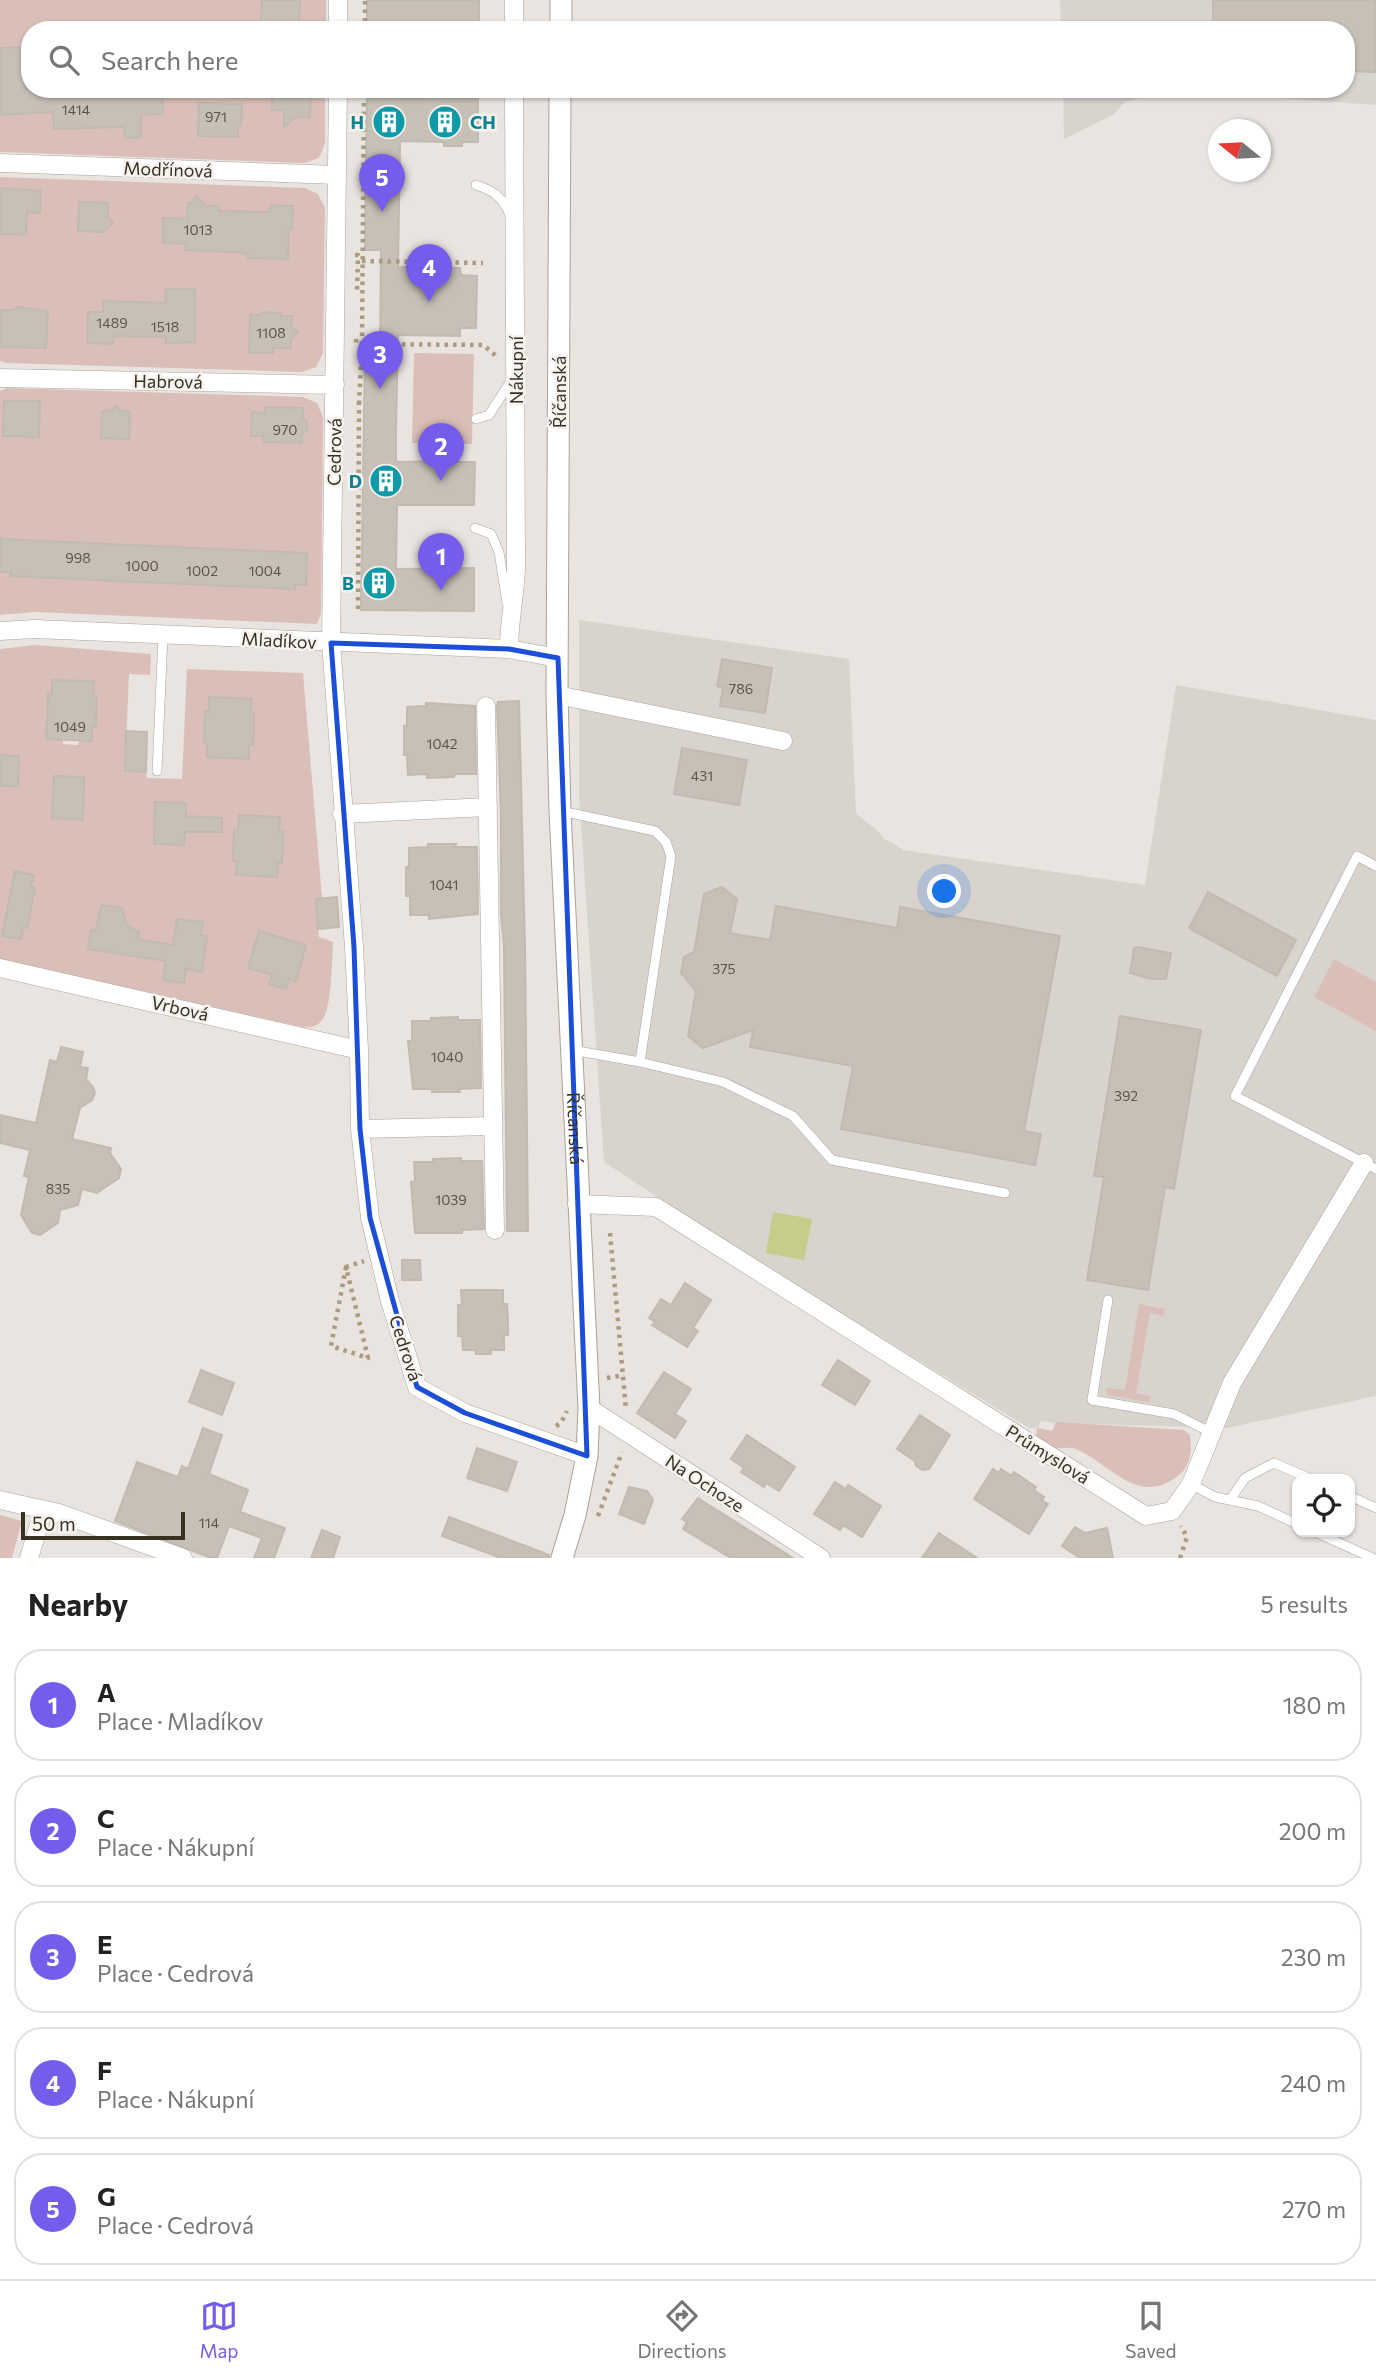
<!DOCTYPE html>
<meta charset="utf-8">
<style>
:root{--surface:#fff;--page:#f6f6f6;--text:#222;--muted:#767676;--line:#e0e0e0;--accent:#765cea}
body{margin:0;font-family:Commissioner,sans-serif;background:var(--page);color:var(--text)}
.controls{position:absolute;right:21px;bottom:21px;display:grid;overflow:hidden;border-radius:14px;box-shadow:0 2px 5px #0004}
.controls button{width:63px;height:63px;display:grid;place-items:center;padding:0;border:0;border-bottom:2px solid var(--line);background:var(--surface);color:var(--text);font:35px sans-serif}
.compass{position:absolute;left:1208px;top:119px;width:63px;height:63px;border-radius:50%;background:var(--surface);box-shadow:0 2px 5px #0004;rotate:288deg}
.scale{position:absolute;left:21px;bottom:18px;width:164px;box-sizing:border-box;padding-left:7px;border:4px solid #383021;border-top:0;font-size:19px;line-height:24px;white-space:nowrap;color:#383021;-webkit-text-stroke:5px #f6f2ef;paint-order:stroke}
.you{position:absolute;left:945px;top:892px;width:24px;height:24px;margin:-18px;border:5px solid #fff;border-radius:50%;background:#1a73e8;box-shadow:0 0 0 10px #1a73e833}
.badge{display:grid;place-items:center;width:46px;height:46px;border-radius:50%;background:var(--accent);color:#fff;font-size:23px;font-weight:700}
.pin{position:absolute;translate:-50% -58px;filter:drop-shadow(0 2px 4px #0008)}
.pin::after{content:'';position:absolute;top:37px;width:24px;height:21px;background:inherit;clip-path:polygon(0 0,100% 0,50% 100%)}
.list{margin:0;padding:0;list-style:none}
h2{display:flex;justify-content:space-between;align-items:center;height:91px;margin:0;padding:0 28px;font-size:30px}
h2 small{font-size:23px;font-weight:400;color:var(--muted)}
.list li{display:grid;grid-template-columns:46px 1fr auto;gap:21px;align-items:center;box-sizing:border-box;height:112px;margin:0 14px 14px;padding:0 14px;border:2px solid var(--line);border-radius:28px}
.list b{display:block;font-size:26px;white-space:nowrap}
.list p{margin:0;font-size:23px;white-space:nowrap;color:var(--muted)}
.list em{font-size:23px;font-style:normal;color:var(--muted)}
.icon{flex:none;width:38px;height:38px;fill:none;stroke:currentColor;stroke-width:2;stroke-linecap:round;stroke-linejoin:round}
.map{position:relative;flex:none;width:1376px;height:1558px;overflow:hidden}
.search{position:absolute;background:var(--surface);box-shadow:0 2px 5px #0004;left:21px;right:21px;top:21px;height:77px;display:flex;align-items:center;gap:18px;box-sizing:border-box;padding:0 24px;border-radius:28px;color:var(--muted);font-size:26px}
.sheet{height:721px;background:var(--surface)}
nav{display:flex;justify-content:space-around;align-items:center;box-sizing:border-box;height:98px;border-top:2px solid var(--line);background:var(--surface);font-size:19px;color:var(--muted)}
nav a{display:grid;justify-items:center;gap:4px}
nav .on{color:var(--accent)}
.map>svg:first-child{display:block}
</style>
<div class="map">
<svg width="1376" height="1558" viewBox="0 0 1376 1558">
<rect width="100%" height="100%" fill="#e9e4df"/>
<!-- built -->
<path fill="#d9d3cd" d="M1060 0H1376V105L1161 90 1152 95 1125 102 1113 115 1064 139 1063 89H1346V30H1061Z
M579 620 849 659 856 814 877 830 885 840 892 842 903 850 1145 885 1176 685 1376 720V1396L1227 1428 1054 1423 1041 1421 1038 1428H1029L735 1248 604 1162 579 795Z"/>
<!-- green -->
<path fill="#dabfb8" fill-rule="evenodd" d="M0 0H326V30H30V89H325V143L319 158 304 163 0 152Z
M0 177 305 188 318 194 325 208 323 353 316 367 302 372 6 363 0 361Z
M414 353 474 354 472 444 412 443Z
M7 388 303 397 317 403 323 417 321 614 317 624 35 612 0 615V391Z
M35 645 151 654 150 675 129 674 125 771 146 772 147 778 182 779 187 669 303 673 322 898 316 899 319 937 333 942C332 959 332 1008 322 1020 317 1027 310 1028 302 1027L0 959V649ZM47 710 96 712V727H92V741H79L78 745 63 744V740L50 739V725H47Z
M1334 959 1376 982V1031L1314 997Z
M1139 1304 1165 1309 1164 1316 1150 1313 1136 1393 1150 1396 1149 1402H1146L1108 1395 1106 1392 1107 1388 1125 1390Z
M1056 1422 1184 1430 1190 1435C1192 1450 1191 1465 1179 1475 1138 1508 1111 1464 1076 1449 1069 1446 1062 1449 1055 1448 1048 1447 1041 1440 1036 1437L1037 1428 1052 1431Z
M0 1515 22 1521 12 1558H0Z"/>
<!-- water -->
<path fill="#c6cc89" d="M773 1212 812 1219 804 1260 766 1253Z"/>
<!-- building -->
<path fill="#c7c0b7" stroke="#c2bab2" stroke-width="2" d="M262 0H300L299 23H291V30H269L270 22H261Z
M367 0H479V30H367Z
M1213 0H1376V72L1346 71V30H1213Z
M23 47 25 89H78L84 95 128 93V89H159V94H162L163 114 141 115V137L125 138 124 127 54 129 53 112 0 115V48Z
M272 89H306V91H311L310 117H296L284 127V110H272Z
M367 89H399V99L478 98V142H462V146H444V142L400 141 398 267 460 268 461 275 477 276 476 328H460V336L398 335 396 428V462L441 461V458H458V462H475L474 505H397L396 569 474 568V611L361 610 365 351H380L381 250H365Z
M199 103 242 104 241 125 238 128V137L198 136Z
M0 188 41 191 40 213 27 212 26 235 0 234Z
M197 196 205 206H219V211L270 212V205L293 206 292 229 289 228 288 259 248 258V253L186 250V244L163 243V218L187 219 188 203H191Z
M79 202 108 203V217L113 223 103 232 78 231Z
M165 289H195V342L166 343V337L114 336 113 344 87 343 88 312H103V301L166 303Z
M17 307 48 311 46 348 0 347 1 310H14Z
M262 312 280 313V316H292L291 326 298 332 291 339V348H273V353H249L250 315H261Z
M4 401H40L39 437 3 436Z
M116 406 121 411 130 412 129 439 101 438 102 411H110Z
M265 407 303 408V418L307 421V431L302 433V443L264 442V436H251L252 412 265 413Z
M1 539 307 553 306 585H295V589L10 576 11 572H0Z
M722 659 772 668 765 713 720 706 723 688 717 686Z
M52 680 94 681 93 696H97L96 727H92V741L46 739 48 694H52Z
M209 697 251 699V713L254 714V729L253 745 249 744V759L207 757V743L204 742 205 711 209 712Z
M519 701 525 947 528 1231H507L504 948 501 914V815L497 706 498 702Z
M426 703 475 706 476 774H455L454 777 427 778V774L408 775 407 755H404V726H407V707L426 706Z
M126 731 147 732 146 772 125 771Z
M682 748 747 760 739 805 674 794Z
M0 755 19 756 18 786H0Z
M54 776 84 777 83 820 52 818Z
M155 802 186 803V816L222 818V832H185L184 845 154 844Z
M239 815 280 817 279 832H283V847L282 863H278L277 877 236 875 237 861H233L234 830H238Z
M428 844H456L455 847H477L478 914 429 919V915H410V896H406V867H409V848L428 847Z
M15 871 34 875 31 887 35 888 27 928 23 927 21 939 2 936Z
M722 887 737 899 730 933 770 940 776 906 897 928 900 907 1060 936 1024 1131 1041 1134 1035 1165 841 1129 853 1066 750 1047 753 1030 703 1048 688 1036 696 991 681 973 684 957 694 952 704 894Z
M1208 892 1296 940 1277 976 1189 928Z
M337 897 339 927 318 929 316 899Z
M101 905 122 908 126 924 139 932 137 939 173 945 177 919 203 922 201 935 207 936 202 972 186 969 184 983 163 980 166 961 88 949 91 930 96 931Z
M259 931 306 945 296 982 289 979 286 989 269 984 272 975 248 968Z
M1138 947 1171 953 1166 979H1151L1130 973 1134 948Z
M1120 1016 1201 1030 1174 1189 1165 1187 1148 1290 1087 1280 1104 1177 1094 1176Z
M458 1017V1020H480L481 1088 459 1089 460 1092H432V1089H413L408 1041H412V1021H431V1018Z
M61 1047 83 1052 80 1067 88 1068 86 1079 93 1087 95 1093 92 1100 80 1108 72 1139 111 1148 110 1153 121 1169 119 1178 97 1193 82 1189 78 1205 60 1210 58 1223 40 1235 32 1233 21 1215 29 1177 24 1176 30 1150 0 1143V1115L36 1123 50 1060 57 1062Z
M461 1158V1161H482L484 1229 462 1230V1233H415L411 1182 415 1181 414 1162H433V1159Z
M402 1260H420L421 1280H402Z
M685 1283 711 1300 693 1328 698 1331 687 1347 652 1325 655 1322 649 1318 661 1299 671 1305Z
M461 1290H503V1304H507L508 1320V1335H504V1350H491V1354H476L475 1350H463L462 1336H458V1305H462Z
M838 1360 870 1381 855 1405 822 1385Z
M201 1370 234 1383 222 1415 189 1402Z
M664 1372 691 1389 675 1414 686 1421 675 1438 637 1413Z
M920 1415 950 1435 929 1469 922 1470 916 1466 915 1461 897 1449Z
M203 1428 222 1435 209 1474 248 1490 240 1512 285 1528 274 1558H254L262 1538 229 1526 217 1558H211L115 1521 137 1462 178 1477 182 1466 188 1469Z
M747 1435 795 1467 779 1491 766 1483 764 1487 741 1472 744 1468 731 1459Z
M477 1448 517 1462 507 1491 467 1478Z
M993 1469 999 1473 1001 1469 1012 1476 1014 1472 1036 1487 1034 1490 1044 1497 1042 1501 1048 1504 1029 1534 974 1499Z
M835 1482 846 1489 848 1485 881 1506 862 1537 843 1525 840 1530 814 1514Z
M629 1487 647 1491 653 1500 644 1524 619 1514Z
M698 1498 704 1502 793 1558H731L701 1540 683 1529 687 1522 682 1519Z
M449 1517 549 1555V1558H501L442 1536Z
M1075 1527 1085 1533 1107 1528 1113 1558H1080L1062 1546Z
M322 1530 340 1537 333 1558H311Z
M939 1533 977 1558H922Z"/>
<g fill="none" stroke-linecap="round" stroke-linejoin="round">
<defs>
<path id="lane" d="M476 185C492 190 503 197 509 213
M476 419 489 415 511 381
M475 528 491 534 499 552 507 603
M157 771 163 635
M561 811 655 831 666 842 671 856 640 1062
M1376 866 1357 856 1235 1096 1376 1169
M572 1050 640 1062 723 1082 793 1116 832 1160 1005 1193
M1108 1300 1092 1400 1174 1414 1212 1433
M1191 1484 1215 1497 1258 1506 1297 1524
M1350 1496 1376 1508
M1230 1500 1245 1478 1274 1463 1311 1479
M1315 1532 1373 1558"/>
<path id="street" d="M338 30V0
M514 30V0
M338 89 331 643 354 947 359 1050 360 1129 370 1218 390 1301 417 1387 465 1413 587 1456
M0 163 337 175
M0 378 335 385
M0 631 35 629 509 649 558 658
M509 649C509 622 515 596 516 568L514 89
M557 695 783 741
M486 706 495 1230
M342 814 488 807
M0 968 359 1050
M360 1129 493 1126
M577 1204 656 1207 1146 1516 1172 1511 1191 1484 1232 1383 1364 1163
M589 1408 821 1558
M0 1500 59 1513 183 1558
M29 1558 43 1511"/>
<g id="secondary">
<path d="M561 30V0"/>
<path id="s1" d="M560 89 557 695 560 811 589 1408 587 1456 575 1515 562 1558"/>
</g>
</defs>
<!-- lane casing -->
<use href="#lane" stroke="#a9a39b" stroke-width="10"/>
<!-- street casing -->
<use href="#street" stroke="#a9a39b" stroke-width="19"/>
<!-- secondary casing -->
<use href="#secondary" stroke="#aba296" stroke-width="23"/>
<!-- path -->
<path stroke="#ab9b81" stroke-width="4.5" stroke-dasharray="3.5 5" stroke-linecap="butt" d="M365 30V0
M355 255H358L357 292
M362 261 483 263
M356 339V344L483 345 496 356
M359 404 362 343 364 89
M358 609 359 404
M610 1233 626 1410
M346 1267 331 1346 368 1358 346 1267 364 1261
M607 1378 624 1375
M556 1426 561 1423 567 1411
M598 1516 622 1452
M1180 1558 1187 1537 1181 1526"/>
<!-- lane -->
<use href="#lane" stroke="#fff" stroke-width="9"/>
<!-- street -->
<use href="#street" stroke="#fff" stroke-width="18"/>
<!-- secondary -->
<use href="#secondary" stroke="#fff" stroke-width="21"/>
</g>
<!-- marked area -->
<path fill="none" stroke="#1d4ed8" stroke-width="5" stroke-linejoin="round" d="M331 643 509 649 558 658 587 1456 465 1413 417 1387 370 1218 360 1129 354 947Z"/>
<!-- icons -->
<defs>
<symbol id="building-disc" viewBox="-11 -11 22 22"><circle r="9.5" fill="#0f9aa8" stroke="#f6f2ef"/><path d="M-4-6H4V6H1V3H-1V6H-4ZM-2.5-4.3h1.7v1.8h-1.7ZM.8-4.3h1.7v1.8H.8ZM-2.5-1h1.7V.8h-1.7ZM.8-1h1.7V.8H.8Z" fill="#fff"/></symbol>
</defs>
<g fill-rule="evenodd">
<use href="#building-disc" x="370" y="103" width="38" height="38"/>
<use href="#building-disc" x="426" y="103" width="38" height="38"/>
<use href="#building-disc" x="367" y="462" width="38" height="38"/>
<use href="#building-disc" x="360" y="564" width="38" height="38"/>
</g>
<g text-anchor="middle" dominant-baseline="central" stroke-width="5" stroke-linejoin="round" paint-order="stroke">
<!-- number labels -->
<g font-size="14" fill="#5c5446">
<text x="76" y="109">1414</text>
<text x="216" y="116">971</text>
<text x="198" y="229">1013</text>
<text x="112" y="322">1489</text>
<text x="165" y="326">1518</text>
<text x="271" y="332">1108</text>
<text x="285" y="429">970</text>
<text x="78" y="557">998</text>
<text x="142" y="565">1000</text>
<text x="202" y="570">1002</text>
<text x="265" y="570">1004</text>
<text x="741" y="688">786</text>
<text x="70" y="726">1049</text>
<text x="442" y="743">1042</text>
<text x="702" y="775">431</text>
<text x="444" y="884">1041</text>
<text x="724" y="968">375</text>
<text x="447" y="1056">1040</text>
<text x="1126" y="1095">392</text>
<text x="58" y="1188">835</text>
<text x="451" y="1199">1039</text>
<text x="209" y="1522">114</text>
</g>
<!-- culture labels -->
<g font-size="18" font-weight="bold" fill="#0d838f" stroke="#f6f2ef" text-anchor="end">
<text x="364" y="122">H</text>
<text x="470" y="122" text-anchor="start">CH</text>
<text x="362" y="481">D</text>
<text x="354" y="583">B</text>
</g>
<!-- street labels -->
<g font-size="18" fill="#383021" stroke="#f6f2ef">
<text transform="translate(168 169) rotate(2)">Modřínová</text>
<text transform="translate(516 370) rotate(-90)">Nákupní</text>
<text transform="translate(168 381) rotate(1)">Habrová</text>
<text transform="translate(559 392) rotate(-90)">Říčanská</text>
<text transform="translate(334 452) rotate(-89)">Cedrová</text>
<text transform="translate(279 640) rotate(3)">Mladíkov</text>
<text transform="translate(180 1008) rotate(13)">Vrbová</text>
<text stroke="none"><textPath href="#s1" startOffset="1040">Říčanská</textPath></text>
<text transform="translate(406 1348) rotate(72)">Cedrová</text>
<text transform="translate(1048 1454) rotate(32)">Průmyslová</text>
<text transform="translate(705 1483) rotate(33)">Na Ochoze</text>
</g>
</g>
</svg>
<div class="controls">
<button><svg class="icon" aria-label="locate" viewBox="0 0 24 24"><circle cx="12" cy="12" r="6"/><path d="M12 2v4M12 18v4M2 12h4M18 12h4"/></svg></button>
</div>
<svg class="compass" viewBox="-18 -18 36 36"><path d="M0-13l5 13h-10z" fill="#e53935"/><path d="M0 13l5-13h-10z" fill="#767676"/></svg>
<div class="scale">50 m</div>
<div class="you"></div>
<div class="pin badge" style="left:441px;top:591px">1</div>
<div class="pin badge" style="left:441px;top:481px">2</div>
<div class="pin badge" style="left:380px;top:389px">3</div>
<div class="pin badge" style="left:429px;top:302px">4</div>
<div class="pin badge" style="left:382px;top:212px">5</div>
<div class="search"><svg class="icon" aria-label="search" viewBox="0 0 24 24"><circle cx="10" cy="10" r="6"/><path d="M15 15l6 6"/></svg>Search here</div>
</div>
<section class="sheet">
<h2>Nearby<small>5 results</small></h2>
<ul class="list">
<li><span class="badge">1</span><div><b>A</b><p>Place · Mladíkov</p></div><em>180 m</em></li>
<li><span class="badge">2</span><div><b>C</b><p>Place · Nákupní</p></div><em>200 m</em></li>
<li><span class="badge">3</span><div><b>E</b><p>Place · Cedrová</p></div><em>230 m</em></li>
<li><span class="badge">4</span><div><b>F</b><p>Place · Nákupní</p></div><em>240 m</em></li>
<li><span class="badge">5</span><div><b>G</b><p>Place · Cedrová</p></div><em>270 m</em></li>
</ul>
</section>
<nav>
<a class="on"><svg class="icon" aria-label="map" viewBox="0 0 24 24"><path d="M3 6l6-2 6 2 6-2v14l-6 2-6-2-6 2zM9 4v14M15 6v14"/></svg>Map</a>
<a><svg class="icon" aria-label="directions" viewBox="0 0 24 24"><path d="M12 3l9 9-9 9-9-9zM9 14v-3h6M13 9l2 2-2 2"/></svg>Directions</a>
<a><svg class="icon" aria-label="saved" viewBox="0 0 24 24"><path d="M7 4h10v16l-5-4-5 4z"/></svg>Saved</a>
</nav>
